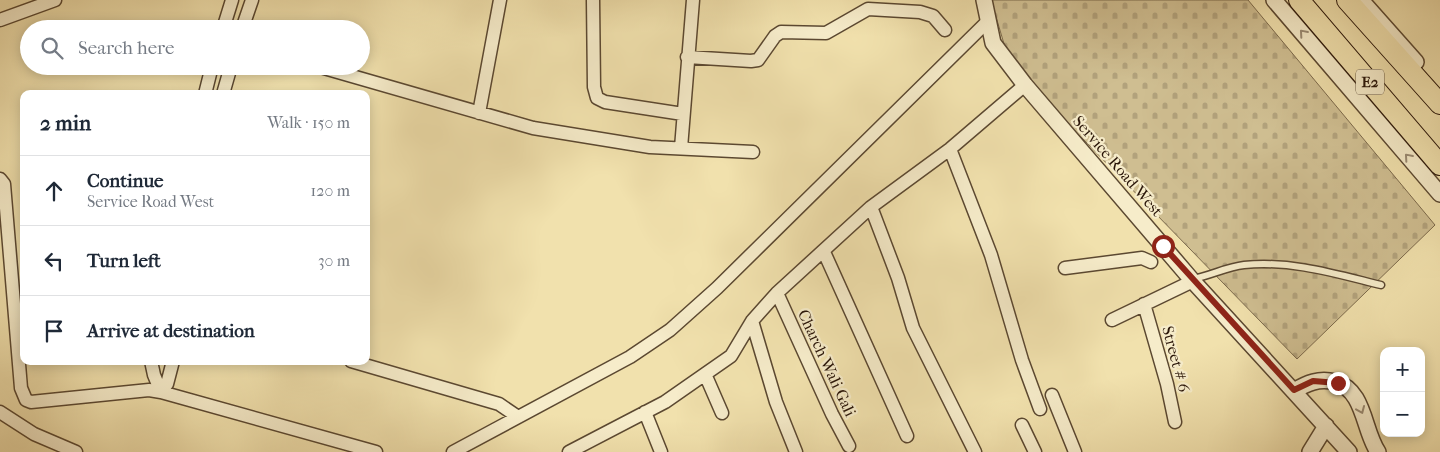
<!DOCTYPE html>
<meta charset="utf-8">
<style>
:root{--surface:#fff;--page:#f2f2f3;--text:#1f2937;--muted:#747a83;--line:#e0e1e3}
body{margin:0;font-family:"IM FELL French Canon",serif;background:var(--page);color:var(--text)}
.controls{position:absolute;right:15px;bottom:15px;display:grid;overflow:hidden;border-radius:10px;box-shadow:0 2px 12px #0003}
.controls button{width:45px;height:45px;display:grid;place-items:center;padding:0;border:0;border-bottom:1px solid var(--line);background:var(--surface);color:var(--text);font:25px sans-serif}
.stop{position:absolute;width:15px;height:15px;margin:-11px;border:4px solid #8f2418;border-radius:50%;background:#fff}
.stop.end{background:#8f2418;border-color:#fff;box-shadow:0 1px 5px #0008}
.list{margin:0;padding:0;list-style:none}
h2{display:flex;justify-content:space-between;align-items:center;height:65px;margin:0;padding:0 20px;font-size:21px}
h2 small{font-size:16px;font-weight:400;color:var(--muted)}
.list li{display:grid;grid-template-columns:32px 1fr auto;gap:15px;align-items:center;box-sizing:border-box;height:70px;padding:0 20px;border-top:1px solid var(--line)}
.list b{display:block;font-size:19px;white-space:nowrap}
.list p{margin:0;font-size:16px;white-space:nowrap;color:var(--muted)}
.list em{font-size:16px;font-style:normal;color:var(--muted)}
.icon{flex:none;width:28px;height:28px;fill:none;stroke:currentColor;stroke-width:2;stroke-linecap:round;stroke-linejoin:round}
.map{position:relative;flex:none;width:1440px;height:452px;overflow:hidden}
.search{position:absolute;background:var(--surface);box-shadow:0 2px 12px #0003;left:20px;top:20px;width:350px;height:55px;display:flex;align-items:center;gap:12px;box-sizing:border-box;padding:0 18px;border-radius:28px;color:var(--muted);font-size:19px}
.panel{position:absolute;background:var(--surface);box-shadow:0 2px 12px #0003;left:20px;top:90px;width:350px;height:275px;border-radius:10px}
.map>svg:first-child{display:block}
</style>
<div class="map">
<svg width="1440" height="452" viewBox="0 0 1440 452">
<defs>
<pattern id="cemetery-stones" width="16" height="16" patternUnits="userSpaceOnUse" patternTransform="scale(1.25)"><rect width="16" height="16" fill="#cfbe91"/><path d="M2 7V4a2 2 0 0 1 4 0v3zM10 15v-3a2 2 0 0 1 4 0v3z" fill="#b2a27c"/></pattern>
</defs>
<rect width="100%" height="100%" fill="#f1e1ad"/>
<filter id="stains"><feTurbulence type="fractalNoise" baseFrequency=".004" numOctaves="4"/><feColorMatrix values="0 0 0 0 .2 0 0 0 0 .09 0 0 0 0 .02 0 0 0 .5 -.17"/></filter>
<radialGradient id="worn" r=".72"><stop offset=".6" stop-color="#630" stop-opacity="0"/><stop offset="1" stop-color="#630" stop-opacity=".3"/></radialGradient>
<!-- cemetery -->
<path fill="url(#cemetery-stones)" stroke="#7c6a4c" d="M991 0H1248L1435 225 1297 359 1010 64Z"/>
<g fill="none" stroke-linecap="round" stroke-linejoin="round">
<defs>
<path id="service" d="M1192 279C1210 276 1226 267 1244 265 1291 260 1336 274 1381 285"/>
<path id="minor" d="M593 0 594 87 597 98 605 102 683 114
M0 20 55 0
M223 29 232 0
M242 29 252 0
M687 57 751 61 758 60 775 36 781 32 826 33 868 9 920 12 933 16 945 30
M317 66 533 128 650 147 753 152
M205 94 212 66
M223 94 231 66
M479 113 500 0
M681 148 693 0
M950 149 991 255 1022 360 1040 409
M0 179 4 184 21 388 26 400 31 402 149 390 161 392 376 452
M871 207 898 278 913 328 975 452
M824 252 907 436
M1065 268 1142 258 1151 262
M777 293 832 414 849 446
M1144 304 1167 384 1175 422
M1112 320 1193 281
M752 321 776 402 796 452
M151 361 154 375 161 392
M351 361 499 404 518 417
M705 374 722 413
M161 392 167 384 173 361
M1052 395 1075 452
M0 412 34 434 76 452
M645 412 661 452
M1022 425 1035 452
M453 452 630 357 670 330 717 288 988 21
M569 452 665 402 731 356 752 321 777 293 871 207 950 149 1025 85"/>
<path id="tertiary" d="M984 0 993 43 1025 85 1191 279 1349 452
M1274 0 1440 194
M1361 0 1416 62
M1294 391C1307 383 1319 378 1335 382 1365 390 1363 430 1378 452
M1310 452 1326 426"/>
<path id="trunk" d="M1299 0 1440 165
M1347 0 1440 104"/>
</defs>
<!-- service casing -->
<use href="#service" stroke="#5b4831" stroke-width="9"/>
<!-- minor casing -->
<use href="#minor" stroke="#5b4831" stroke-width="15"/>
<!-- tertiary casing -->
<use href="#tertiary" stroke="#5b4831" stroke-width="18"/>
<!-- trunk casing -->
<use href="#trunk" stroke="#291508" stroke-width="22"/>
<!-- service -->
<use href="#service" stroke="#f6ecca" stroke-width="6"/>
<!-- minor -->
<use href="#minor" stroke="#f6ecca" stroke-width="12"/>
<!-- tertiary -->
<use href="#tertiary" stroke="#f6ecca" stroke-width="15"/>
<!-- trunk -->
<use href="#trunk" stroke="#f1e1ad" stroke-width="20"/>
</g>
<!-- one-way arrows -->
<defs><path id="oneway-chevron" d="M-2-3.5L2.5 0L-2 3.5" fill="none" stroke-width="1.6" stroke-linecap="round" stroke-linejoin="round" transform="scale(1.25)"/></defs>
<g stroke="#9a8b73">
<use href="#oneway-chevron" transform="translate(1303 33) rotate(-131)"/>
<use href="#oneway-chevron" transform="translate(1408 157) rotate(-131)"/>
<use href="#oneway-chevron" transform="translate(1361 410) rotate(67)"/>
</g>
<g fill="none" stroke-linecap="round" stroke-linejoin="round">
<!-- route -->
<path stroke="#8f2418" stroke-width="6" d="M1163 246 1294 390 1313 381 1338 383"/>
</g>
<g text-anchor="middle" dominant-baseline="central" stroke-width="4.5" stroke-linejoin="round" paint-order="stroke">
<!-- shield labels -->
<rect fill="#f6ecca" stroke="#665642" stroke-width="1" x="1356" y="69.5" width="28" height="25" rx="4"/>
<g font-size="15" font-weight="bold" fill="#291508">
<text x="1370" y="82">E2</text>
</g>
<!-- street labels -->
<g font-size="16" fill="#291508" stroke="#f6ecca">
<text transform="translate(1118 166) rotate(49)">Service Road West</text>
<text transform="translate(1176 359) rotate(75)">Street # 6</text>
<text transform="translate(827 363) rotate(65)">Charch Wali Gali</text>
</g>
</g>
<rect width="100%" height="100%" filter="url(#stains)"/>
<rect width="100%" height="100%" fill="url(#worn)"/>
</svg>
<div class="controls">
<button>+</button>
<button>−</button>
</div>
<div class="stop" style="left:1163px;top:246px"></div>
<div class="stop end" style="left:1338px;top:383px"></div>
<div class="search"><svg class="icon" aria-label="search" viewBox="0 0 24 24"><circle cx="10" cy="10" r="6"/><path d="M15 15l6 6"/></svg>Search here</div>
<section class="panel">
<h2>2 min<small>Walk · 150 m</small></h2>
<ul class="list">
<li><svg class="icon" aria-label="ahead" viewBox="0 0 24 24"><path d="M12 20V5M6 11l6-6 6 6"/></svg><div><b>Continue</b><p>Service Road West</p></div><em>120 m</em></li>
<li><svg class="icon" aria-label="left" viewBox="0 0 24 24"><path d="M17 20v-9H6M10 6l-5 5 5 5"/></svg><div><b>Turn left</b></div><em>30 m</em></li>
<li><svg class="icon" aria-label="arrive" viewBox="0 0 24 24"><path d="M6 21V4h12l-3 4 3 4H6"/></svg><div><b>Arrive at destination</b></div></li>
</ul>
</section>
</div>
